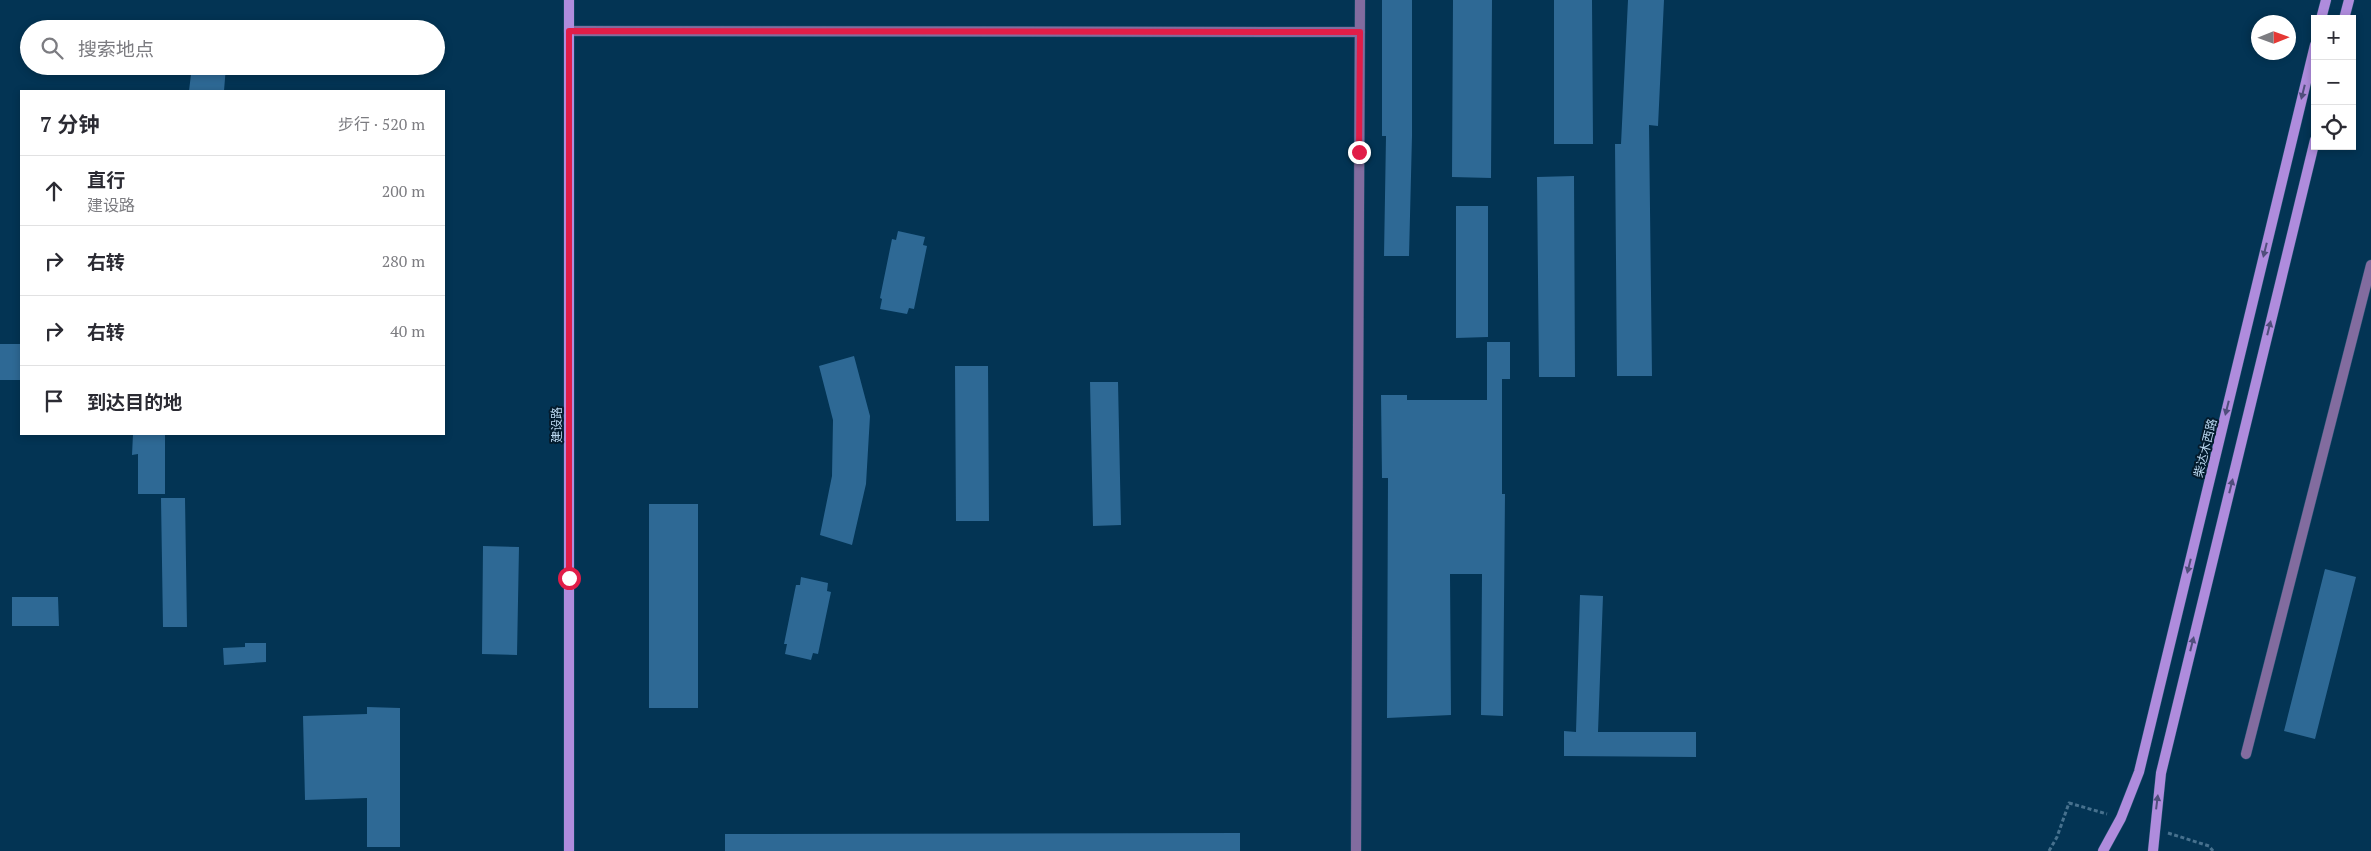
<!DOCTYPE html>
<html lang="zh">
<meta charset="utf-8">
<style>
:root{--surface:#fff;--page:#f7f7f7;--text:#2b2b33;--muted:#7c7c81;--line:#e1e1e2}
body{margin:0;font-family:"PT Serif","Noto Sans SC",serif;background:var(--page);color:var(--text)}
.controls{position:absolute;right:15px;top:15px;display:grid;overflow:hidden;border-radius:0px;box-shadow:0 2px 8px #0003}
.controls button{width:45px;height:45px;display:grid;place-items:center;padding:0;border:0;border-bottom:1px solid var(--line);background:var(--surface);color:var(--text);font:25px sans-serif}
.compass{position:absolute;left:2251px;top:15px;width:45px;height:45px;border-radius:50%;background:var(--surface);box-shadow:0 2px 8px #0003;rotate:89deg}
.stop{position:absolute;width:15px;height:15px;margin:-11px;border:4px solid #e11d48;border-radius:50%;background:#fff}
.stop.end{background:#e11d48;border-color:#fff;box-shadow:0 1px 5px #0008}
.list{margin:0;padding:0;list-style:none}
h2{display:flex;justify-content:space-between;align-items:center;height:65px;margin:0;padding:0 20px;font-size:21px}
h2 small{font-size:16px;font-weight:400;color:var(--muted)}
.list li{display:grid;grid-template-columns:32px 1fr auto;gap:15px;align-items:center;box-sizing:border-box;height:70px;padding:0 20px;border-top:1px solid var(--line)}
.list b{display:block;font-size:19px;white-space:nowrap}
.list p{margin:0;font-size:16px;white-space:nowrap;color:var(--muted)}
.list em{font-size:16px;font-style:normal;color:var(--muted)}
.icon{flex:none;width:28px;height:28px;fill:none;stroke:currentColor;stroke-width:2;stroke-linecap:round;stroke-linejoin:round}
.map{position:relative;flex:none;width:2371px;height:851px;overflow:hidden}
.search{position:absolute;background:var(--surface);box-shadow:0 2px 8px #0003;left:20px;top:20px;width:425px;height:55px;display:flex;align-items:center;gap:12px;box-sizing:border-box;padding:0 18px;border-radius:28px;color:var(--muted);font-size:19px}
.panel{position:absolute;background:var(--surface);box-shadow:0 2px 8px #0003;left:20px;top:90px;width:425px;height:345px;border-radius:0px}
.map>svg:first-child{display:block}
</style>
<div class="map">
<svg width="2371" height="851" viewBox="0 0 2371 851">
<rect width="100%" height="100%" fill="#033454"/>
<!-- building -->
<path fill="#2e6995" d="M1382 0H1412V136L1409 256H1384L1386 136H1382Z
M1453 0H1492L1491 178 1452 177Z
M1554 0H1592L1593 144H1554Z
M1628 0H1664L1658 126 1649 125 1652 376H1617L1615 144H1621Z
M192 66H226L224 91H189Z
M1574 176 1575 377H1539L1537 177Z
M1456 206H1488V337L1456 338Z
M898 231 925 237 923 245 927 246 914 309 909 308 907 314 880 309 882 299 880 298 892 239 896 240Z
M1487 342H1510V379H1502V494H1505L1503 716 1481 715 1482 574H1450L1451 715 1387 718 1388 478H1382L1381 395H1407V400H1487Z
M0 344H21V380H0Z
M854 356 870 416 866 484 852 545 820 535 832 476 833 420 819 366Z
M955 366H988L989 521H956Z
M1090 382H1118L1121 525 1093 526Z
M133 434H165V494H138V454L132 455Z
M161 498H185L187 627H163Z
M649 504H698V708H649Z
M483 546 519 547 517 655 482 654Z
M2325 569 2356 577 2315 739 2284 731Z
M801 577 828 583 827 591 831 592 818 654 813 653 811 660 785 654 787 644H784L796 585H800Z
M1580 595 1603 596 1598 732H1696V757L1564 756V731L1576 732Z
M12 597H58L59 626H12Z
M245 643H266V662L224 665 223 648 245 647Z
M367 707 400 708V847H367V798L305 800 303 716 367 714Z
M1240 833V851H725V834Z"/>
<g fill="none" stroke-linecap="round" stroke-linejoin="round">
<defs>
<path id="street" d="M569 31 1360 32
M2246 754 2371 265
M1356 851 1360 0"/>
<path id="secondary" d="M2321 19 2326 0
M2344 19 2349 0
M569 851V0
M2103 851 2121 818 2139 772 2315 45
M2153 851 2161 773 2315 140"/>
</defs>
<!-- street casing -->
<use href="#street" stroke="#245270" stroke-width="11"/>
<!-- secondary casing -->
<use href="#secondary" stroke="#245270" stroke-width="11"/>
<!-- path -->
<path stroke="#47718e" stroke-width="3" stroke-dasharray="4 2.5" stroke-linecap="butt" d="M2168 833 2209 846 2213 851
M2049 851 2057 837 2069 803 2107 814"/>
<!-- street -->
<use href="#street" stroke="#826c9f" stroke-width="10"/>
<!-- secondary -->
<use href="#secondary" stroke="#af8cdd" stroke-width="10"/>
</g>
<!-- one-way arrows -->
<defs><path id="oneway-solid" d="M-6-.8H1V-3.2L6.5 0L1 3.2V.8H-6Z" transform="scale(1.25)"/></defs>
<g fill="#504e7c">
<use href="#oneway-solid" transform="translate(2303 92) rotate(104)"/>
<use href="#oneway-solid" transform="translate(2265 250) rotate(104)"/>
<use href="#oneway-solid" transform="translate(2269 328) rotate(-76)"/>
<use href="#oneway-solid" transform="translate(2227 408) rotate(104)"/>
<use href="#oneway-solid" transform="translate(2231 486) rotate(-76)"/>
<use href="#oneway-solid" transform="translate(2189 566) rotate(104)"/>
<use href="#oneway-solid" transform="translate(2192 644) rotate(-76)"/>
<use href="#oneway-solid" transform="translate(2157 802) rotate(-83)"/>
</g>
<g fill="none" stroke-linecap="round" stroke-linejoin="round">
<!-- route -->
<path stroke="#e11d48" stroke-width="6" d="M569 578V31L1360 32 1359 152"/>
</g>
<g text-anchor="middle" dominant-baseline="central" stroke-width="4" stroke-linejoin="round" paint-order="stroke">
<!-- street labels -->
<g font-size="12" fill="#bbd8f0" stroke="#031b2d">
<text transform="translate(556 425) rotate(-90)">建设路</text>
<text transform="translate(2205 448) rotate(-76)">柴达木西路</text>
</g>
</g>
</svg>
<div class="controls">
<button>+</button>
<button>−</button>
<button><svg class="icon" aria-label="locate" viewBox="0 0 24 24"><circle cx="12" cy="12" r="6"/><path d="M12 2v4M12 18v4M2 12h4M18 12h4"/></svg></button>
</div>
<svg class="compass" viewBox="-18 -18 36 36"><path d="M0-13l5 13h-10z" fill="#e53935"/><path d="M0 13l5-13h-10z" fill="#7c7c81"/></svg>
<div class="stop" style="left:569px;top:578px"></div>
<div class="stop end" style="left:1359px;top:152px"></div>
<div class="search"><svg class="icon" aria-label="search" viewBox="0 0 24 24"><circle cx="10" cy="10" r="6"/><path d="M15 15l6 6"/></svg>搜索地点</div>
<section class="panel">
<h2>7 分钟<small>步行 · 520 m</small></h2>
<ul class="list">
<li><svg class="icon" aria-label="ahead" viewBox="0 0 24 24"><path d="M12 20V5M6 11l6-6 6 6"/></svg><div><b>直行</b><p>建设路</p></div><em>200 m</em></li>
<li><svg class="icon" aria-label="right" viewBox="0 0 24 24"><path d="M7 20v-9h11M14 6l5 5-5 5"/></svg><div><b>右转</b></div><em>280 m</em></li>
<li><svg class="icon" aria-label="right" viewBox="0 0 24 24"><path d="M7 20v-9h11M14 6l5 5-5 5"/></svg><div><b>右转</b></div><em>40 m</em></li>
<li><svg class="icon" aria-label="arrive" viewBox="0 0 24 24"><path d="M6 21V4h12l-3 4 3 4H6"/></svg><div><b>到达目的地</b></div></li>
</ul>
</section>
</div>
